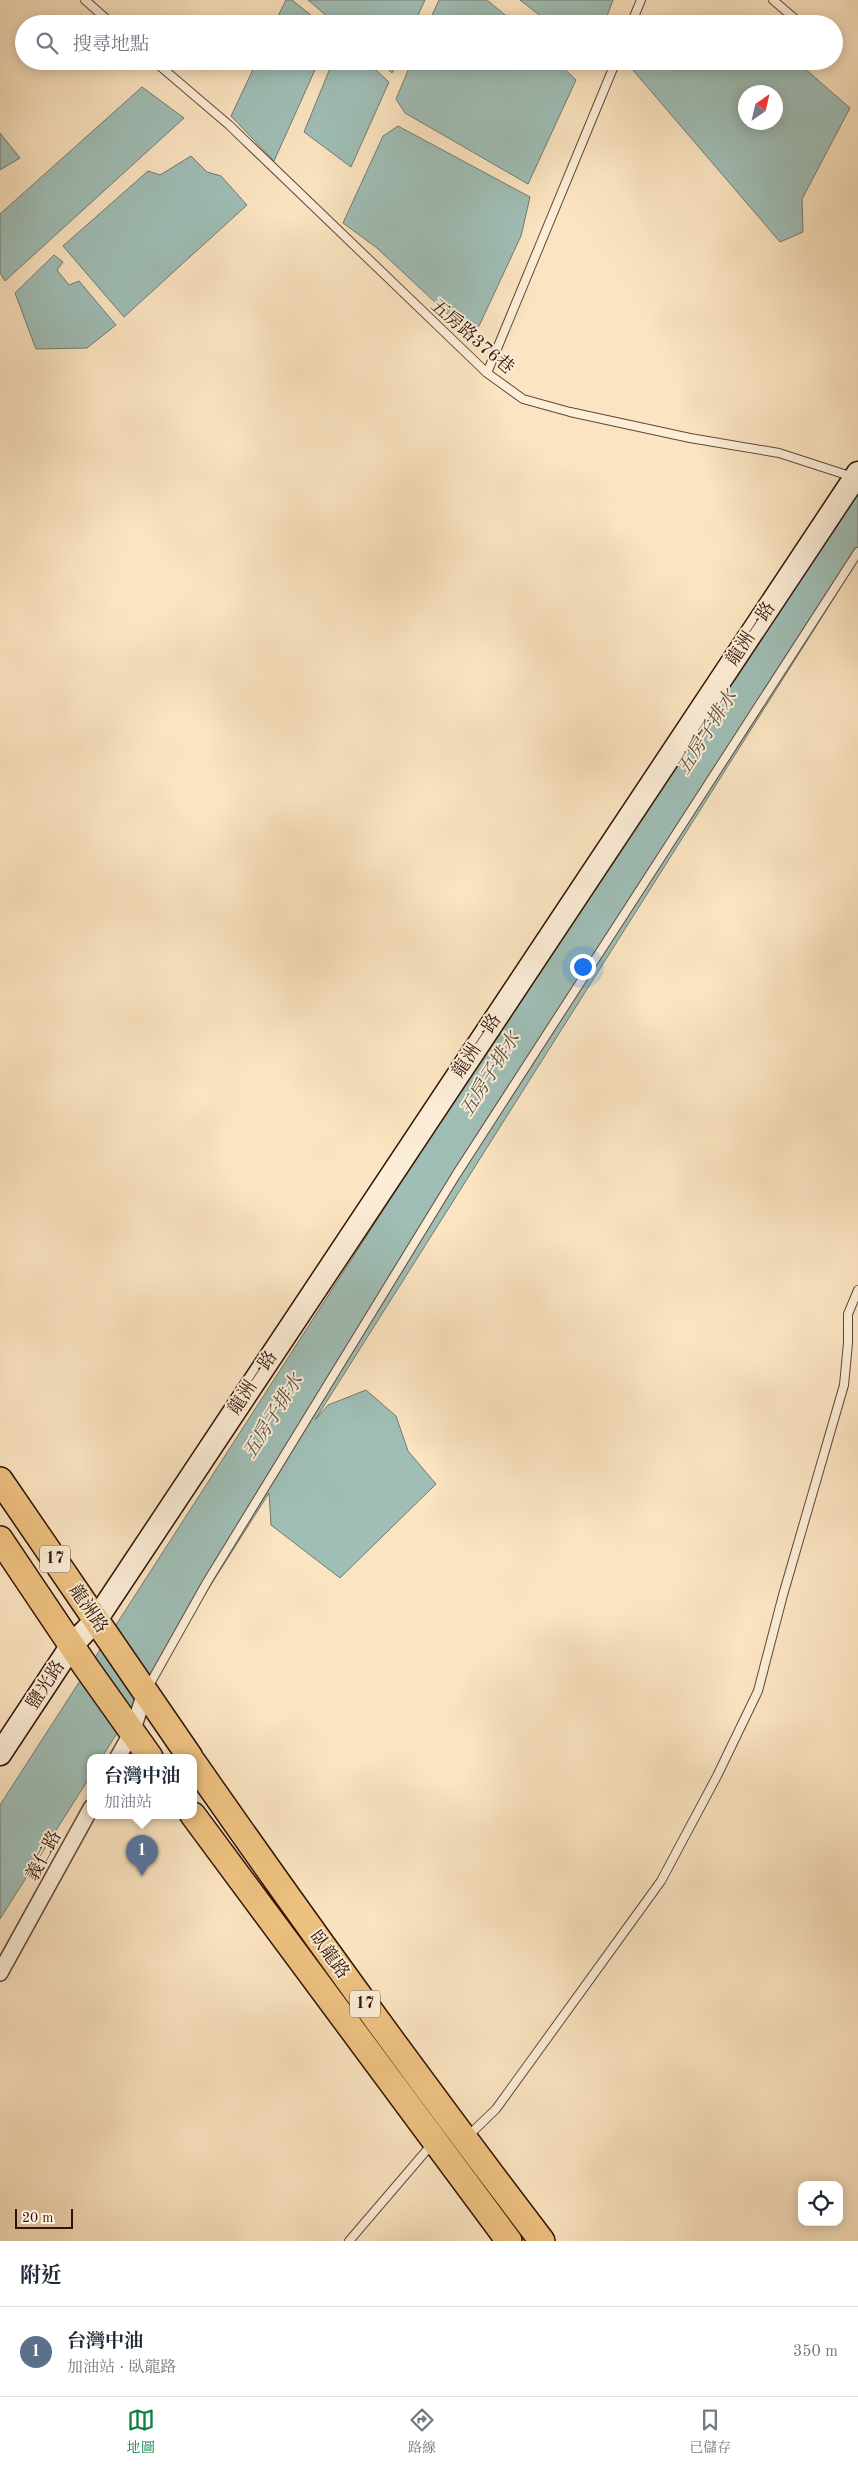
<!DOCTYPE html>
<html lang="zh-TW">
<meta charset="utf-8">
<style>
:root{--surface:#fff;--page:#f2f2f3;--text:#1f2937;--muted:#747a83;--line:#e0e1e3;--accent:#0b8043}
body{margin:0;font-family:"Old Standard TT","Noto Serif TC",serif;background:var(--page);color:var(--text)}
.controls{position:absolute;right:15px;bottom:15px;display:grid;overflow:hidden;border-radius:10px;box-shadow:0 2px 12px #0003}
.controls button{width:45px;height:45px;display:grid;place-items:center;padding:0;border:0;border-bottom:1px solid var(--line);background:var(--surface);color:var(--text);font:25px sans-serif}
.compass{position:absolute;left:738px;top:85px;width:45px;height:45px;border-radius:50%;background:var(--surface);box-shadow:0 2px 12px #0003;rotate:34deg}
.scale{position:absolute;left:15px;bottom:12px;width:58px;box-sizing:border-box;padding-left:5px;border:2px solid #301307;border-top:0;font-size:14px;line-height:18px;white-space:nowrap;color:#301307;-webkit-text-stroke:4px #fcedd7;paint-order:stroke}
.you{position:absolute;left:582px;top:966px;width:18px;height:18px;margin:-12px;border:4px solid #fff;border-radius:50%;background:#1a73e8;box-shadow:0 0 0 8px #1a73e833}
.badge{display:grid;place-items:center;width:32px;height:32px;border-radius:50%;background:var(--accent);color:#fff;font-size:16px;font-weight:700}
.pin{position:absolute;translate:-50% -41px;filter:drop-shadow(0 1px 2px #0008)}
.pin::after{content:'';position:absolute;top:26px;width:18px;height:15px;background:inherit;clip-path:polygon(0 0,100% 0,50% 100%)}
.popup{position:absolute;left:87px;top:1754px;width:110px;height:65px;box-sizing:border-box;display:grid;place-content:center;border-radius:10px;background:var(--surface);filter:drop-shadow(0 1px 4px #0005);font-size:16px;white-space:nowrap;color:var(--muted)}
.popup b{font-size:19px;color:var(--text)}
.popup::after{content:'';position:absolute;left:50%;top:100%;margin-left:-10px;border:10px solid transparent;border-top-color:var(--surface)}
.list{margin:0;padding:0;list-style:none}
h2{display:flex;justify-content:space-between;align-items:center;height:65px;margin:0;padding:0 20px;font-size:21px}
h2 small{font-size:16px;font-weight:400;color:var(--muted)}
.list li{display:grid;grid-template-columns:32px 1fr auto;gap:15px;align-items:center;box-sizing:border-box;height:90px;padding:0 20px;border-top:1px solid var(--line)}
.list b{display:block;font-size:19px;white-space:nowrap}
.list p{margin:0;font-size:16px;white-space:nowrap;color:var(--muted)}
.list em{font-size:16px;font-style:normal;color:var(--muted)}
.icon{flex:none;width:28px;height:28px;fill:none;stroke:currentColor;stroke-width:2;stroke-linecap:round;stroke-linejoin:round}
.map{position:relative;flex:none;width:858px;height:2241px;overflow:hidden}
.search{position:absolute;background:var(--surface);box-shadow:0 2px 12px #0003;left:15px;right:15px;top:15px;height:55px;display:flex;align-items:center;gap:12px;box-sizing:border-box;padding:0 18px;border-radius:28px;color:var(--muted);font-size:19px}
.sheet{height:155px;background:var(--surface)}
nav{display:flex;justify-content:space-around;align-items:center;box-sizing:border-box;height:70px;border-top:1px solid var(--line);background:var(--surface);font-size:14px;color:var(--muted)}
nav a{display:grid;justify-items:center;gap:2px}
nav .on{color:var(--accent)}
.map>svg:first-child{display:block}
</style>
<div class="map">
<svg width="858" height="2241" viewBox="0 0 858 2241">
<rect width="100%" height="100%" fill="#fbe4c1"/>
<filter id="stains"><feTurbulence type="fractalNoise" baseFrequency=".004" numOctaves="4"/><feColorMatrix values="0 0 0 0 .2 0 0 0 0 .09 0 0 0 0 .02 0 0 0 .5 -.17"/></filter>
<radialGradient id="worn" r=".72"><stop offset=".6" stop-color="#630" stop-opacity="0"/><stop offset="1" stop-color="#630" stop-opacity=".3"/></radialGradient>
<!-- water -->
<path fill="#9fbeb6" stroke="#737a70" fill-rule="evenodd" d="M286 0H292L322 24H274Z
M308 0H425L414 24H336Z
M439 0H487L516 24H428Z
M520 0H613L604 24H551Z
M257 61H319L274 161 231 116Z
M333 61H366L389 82 351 167 304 132Z
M379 61H397L392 73Z
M412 61H556L576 80 528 184 405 113 396 99Z
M635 61H796L850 108 802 199 803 232 780 242 632 69ZM746 92H776V122H746Z
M142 87 184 118 5 281 0 273V214Z
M398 126 530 197 521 236 479 326 467 332 377 248 343 223 383 136Z
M0 133 20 158 0 170Z
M191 156 207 172 221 176 247 205 124 317 63 246 148 171 160 175Z
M54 255 63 262 57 270 69 285 79 281 116 325 87 348 36 349 15 293Z
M858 473V560L315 1420 328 1405 366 1390 396 1416 408 1451 436 1484 340 1578 271 1525 269 1493 102 1757H91V1775L0 1919V1805Z"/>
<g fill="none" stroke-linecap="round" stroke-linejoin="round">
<defs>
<path id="lane" d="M85 0 112 24
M773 0 801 24
M631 24 641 0
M154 61 229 125 487 373 523 399 570 412 690 438 779 453 853 477
M487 373 616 61
M147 1689 207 1582 456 1175 858 552
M467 2137 496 2109 661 1881 717 1776 758 1691 783 1595 844 1385 848 1343V1314L858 1290
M349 2241 432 2144"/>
<path id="street" d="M118 1757 132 1732 145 1693
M0 1973 91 1808"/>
<path id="secondary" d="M0 1754 72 1645 96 1620 858 473"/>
<path id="primary" d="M0 1480 190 1757
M0 1539 86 1667 150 1757
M193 1762C306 1924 422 2084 542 2241
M193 1815 509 2241"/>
</defs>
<!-- lane casing -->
<use href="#lane" stroke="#634736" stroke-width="10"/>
<!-- street casing -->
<use href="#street" stroke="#634736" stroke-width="18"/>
<!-- secondary casing -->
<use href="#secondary" stroke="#301307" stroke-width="25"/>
<!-- primary casing -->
<use href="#primary" stroke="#301307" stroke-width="28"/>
<!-- lane -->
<use href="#lane" stroke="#fcedd7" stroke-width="8"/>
<!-- street -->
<use href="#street" stroke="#fcedd7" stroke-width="15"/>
<!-- secondary -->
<use href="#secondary" stroke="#fcedd7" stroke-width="22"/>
<!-- primary -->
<use href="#primary" stroke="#eec280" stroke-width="25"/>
</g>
<g text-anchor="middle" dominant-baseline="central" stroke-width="4" stroke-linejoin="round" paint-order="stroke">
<!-- shield labels -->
<g fill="#fcedd7" stroke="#6d5445" stroke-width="1">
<rect x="40" y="1545.5" width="30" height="27" rx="4"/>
<rect x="350" y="1990.5" width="30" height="27" rx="4"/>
</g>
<g font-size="16" font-weight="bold" fill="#301307">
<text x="55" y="1559">17</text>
<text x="365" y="2004">17</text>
</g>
<!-- street labels -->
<g font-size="18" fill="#301307" stroke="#fcedd7">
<text transform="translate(472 337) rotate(41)">五房路376巷</text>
<text transform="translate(751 634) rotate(-56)">龍洲一路</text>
<text transform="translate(477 1046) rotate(-56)">龍洲一路</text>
<text transform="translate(253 1383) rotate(-56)">龍洲一路</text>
<text transform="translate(88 1609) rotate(56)">龍洲路</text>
<text transform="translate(46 1685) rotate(-57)">鹽光路</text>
<text transform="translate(44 1856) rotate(-62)">義仁路</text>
<text transform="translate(329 1955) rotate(54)">臥龍路</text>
</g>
<!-- water labels -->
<g font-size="19" font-style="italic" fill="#574f44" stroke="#fcedd7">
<text transform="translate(708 733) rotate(-58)">五房子排水</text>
<text transform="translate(491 1075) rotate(-58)">五房子排水</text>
<text transform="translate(274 1417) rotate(-58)">五房子排水</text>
</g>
</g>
<rect width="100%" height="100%" filter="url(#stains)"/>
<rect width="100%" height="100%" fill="url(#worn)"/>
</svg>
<div class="controls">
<button><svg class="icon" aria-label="locate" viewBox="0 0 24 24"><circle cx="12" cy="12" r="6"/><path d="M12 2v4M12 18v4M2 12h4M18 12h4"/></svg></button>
</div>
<svg class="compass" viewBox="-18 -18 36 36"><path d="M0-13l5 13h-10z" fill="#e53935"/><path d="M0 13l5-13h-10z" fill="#747a83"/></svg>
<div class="scale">20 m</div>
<div class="you"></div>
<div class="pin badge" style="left:142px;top:1876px;background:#5c6f8a">1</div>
<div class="popup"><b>台灣中油</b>加油站</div>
<div class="search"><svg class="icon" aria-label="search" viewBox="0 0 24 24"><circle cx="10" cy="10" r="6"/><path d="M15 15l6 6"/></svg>搜尋地點</div>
</div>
<section class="sheet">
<h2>附近<small></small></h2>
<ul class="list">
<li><span class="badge" style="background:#5c6f8a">1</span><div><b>台灣中油</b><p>加油站 · 臥龍路</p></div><em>350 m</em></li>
</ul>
</section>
<nav>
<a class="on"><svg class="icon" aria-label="map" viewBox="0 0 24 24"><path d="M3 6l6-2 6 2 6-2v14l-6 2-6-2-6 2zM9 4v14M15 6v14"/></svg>地圖</a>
<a><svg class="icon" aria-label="directions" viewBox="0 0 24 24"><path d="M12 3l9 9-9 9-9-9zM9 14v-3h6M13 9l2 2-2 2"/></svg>路線</a>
<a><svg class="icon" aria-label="saved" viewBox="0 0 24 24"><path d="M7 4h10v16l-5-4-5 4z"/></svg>已儲存</a>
</nav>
